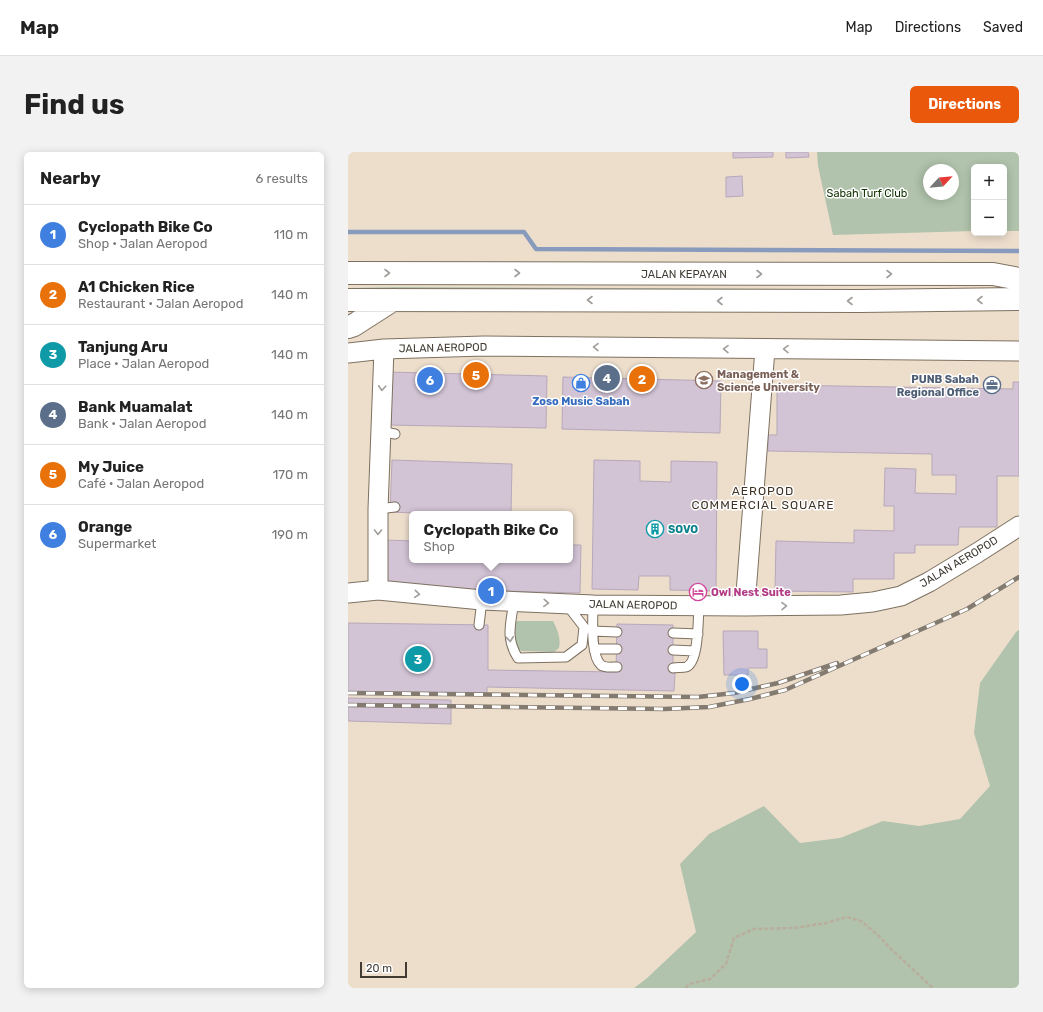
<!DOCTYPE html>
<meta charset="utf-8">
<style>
:root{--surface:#fff;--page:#f2f2f2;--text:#222;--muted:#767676;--line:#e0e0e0;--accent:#ea580c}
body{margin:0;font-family:Rubik,sans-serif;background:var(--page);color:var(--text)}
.controls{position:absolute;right:12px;top:12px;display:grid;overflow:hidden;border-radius:6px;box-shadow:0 2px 10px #0003}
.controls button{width:36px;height:36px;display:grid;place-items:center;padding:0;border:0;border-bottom:1px solid var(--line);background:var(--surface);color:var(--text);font:20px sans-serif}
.compass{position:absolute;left:575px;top:12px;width:36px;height:36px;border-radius:50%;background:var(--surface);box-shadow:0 2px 10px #0003;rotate:64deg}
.scale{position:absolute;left:12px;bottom:10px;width:47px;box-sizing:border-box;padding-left:4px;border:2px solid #413b34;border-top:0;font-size:11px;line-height:14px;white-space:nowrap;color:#413b34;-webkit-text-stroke:3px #fff;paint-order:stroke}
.you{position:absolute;left:394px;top:532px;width:14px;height:14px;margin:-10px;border:3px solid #fff;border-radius:50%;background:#1a73e8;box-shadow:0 0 0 6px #1a73e833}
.badge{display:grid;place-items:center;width:26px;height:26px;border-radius:50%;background:var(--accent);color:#fff;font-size:13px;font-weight:700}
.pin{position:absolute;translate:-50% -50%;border:2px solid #fff;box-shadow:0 1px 4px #0006}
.popup{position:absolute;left:61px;top:359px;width:164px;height:52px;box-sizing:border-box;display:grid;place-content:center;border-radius:6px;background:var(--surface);filter:drop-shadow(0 1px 3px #0005);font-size:13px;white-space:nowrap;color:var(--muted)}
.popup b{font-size:15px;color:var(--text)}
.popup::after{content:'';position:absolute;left:50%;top:100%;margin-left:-8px;border:8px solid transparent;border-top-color:var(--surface)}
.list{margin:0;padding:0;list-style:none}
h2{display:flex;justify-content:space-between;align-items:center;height:52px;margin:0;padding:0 16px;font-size:17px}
h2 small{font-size:13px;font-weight:400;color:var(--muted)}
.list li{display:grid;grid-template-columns:26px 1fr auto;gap:12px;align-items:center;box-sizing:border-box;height:60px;padding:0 16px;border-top:1px solid var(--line)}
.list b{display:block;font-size:15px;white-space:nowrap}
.list p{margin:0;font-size:13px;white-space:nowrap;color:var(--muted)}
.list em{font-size:13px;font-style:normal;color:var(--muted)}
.map{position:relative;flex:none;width:671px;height:836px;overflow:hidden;border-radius:6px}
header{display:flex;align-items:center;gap:24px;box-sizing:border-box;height:56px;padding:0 20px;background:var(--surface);border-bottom:1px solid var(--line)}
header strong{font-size:19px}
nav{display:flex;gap:22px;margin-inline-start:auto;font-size:14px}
.intro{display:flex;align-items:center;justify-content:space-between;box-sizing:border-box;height:96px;padding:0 24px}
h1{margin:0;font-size:28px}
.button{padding:10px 18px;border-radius:6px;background:var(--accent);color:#fff;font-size:14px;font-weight:700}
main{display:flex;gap:24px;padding:0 24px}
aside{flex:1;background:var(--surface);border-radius:6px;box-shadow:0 2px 10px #0003}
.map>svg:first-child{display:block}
</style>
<header>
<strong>Map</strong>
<nav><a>Map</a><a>Directions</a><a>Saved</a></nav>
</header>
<div class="intro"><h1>Find us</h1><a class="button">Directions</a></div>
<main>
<aside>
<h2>Nearby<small>6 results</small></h2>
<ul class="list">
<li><span class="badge" style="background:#3f7fe0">1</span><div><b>Cyclopath Bike Co</b><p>Shop · Jalan Aeropod</p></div><em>110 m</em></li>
<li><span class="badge" style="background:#e8710a">2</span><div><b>A1 Chicken Rice</b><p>Restaurant · Jalan Aeropod</p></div><em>140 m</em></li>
<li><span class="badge" style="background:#0f9aa8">3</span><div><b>Tanjung Aru</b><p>Place · Jalan Aeropod</p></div><em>140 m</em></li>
<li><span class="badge" style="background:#5c6f8a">4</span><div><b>Bank Muamalat</b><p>Bank · Jalan Aeropod</p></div><em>140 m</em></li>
<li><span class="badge" style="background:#e8710a">5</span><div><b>My Juice</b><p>Café · Jalan Aeropod</p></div><em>170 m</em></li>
<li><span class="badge" style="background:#3f7fe0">6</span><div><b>Orange</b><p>Supermarket</p></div><em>190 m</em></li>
</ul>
</aside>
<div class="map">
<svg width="671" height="836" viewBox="0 0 671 836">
<rect width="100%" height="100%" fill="#eddecc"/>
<!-- green -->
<path fill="#b1c3ac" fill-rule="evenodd" d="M469 0H671V79H656V15H626V79L485 83 470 14ZM581 18H605V42H581Z
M49 135 671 138 0 140V136Z
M167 469H205C210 479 213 486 211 496L206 500 174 499 168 496 166 490Z
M671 478V836H286L298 827 348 780 332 712 361 682 416 654 452 691 492 686 535 669 571 674 612 667 642 634 626 581 632 531 668 480Z"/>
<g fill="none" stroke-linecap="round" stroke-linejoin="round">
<!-- stream -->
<path stroke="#899bbd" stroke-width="4.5" d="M0 80H176L188 97 671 99"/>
</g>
<!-- building -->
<path fill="#d2c3d5" stroke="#b6a8b9" d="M385 0H425V5L385 6Z
M438 0H460L461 5 438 6Z
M394 24 395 44 378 45V25Z
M40 220 199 224 198 276 40 273Z
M215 225 373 229 372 281 214 277Z
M665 230H671V324H649V375H611L610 393H567V401H546V427H505V440L427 439 428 389 506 391V378L546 379V354H536L537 316 568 317 567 341 608 342V323H584V302L420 299V283H429V233L665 237Z
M44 308 164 312 163 362H88L42 360Z
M246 308 292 309V329L323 330V309L369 310 368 439 322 438V424H291L290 438 244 437Z
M37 388 64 389V408H222V393H233L232 441 36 436Z
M0 471 140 473V518L268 520 269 472 325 473V521H327L326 539 139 535V542L0 541Z
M375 479H410V497H419V516H400V523H376Z
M0 546 103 548V572L0 569Z"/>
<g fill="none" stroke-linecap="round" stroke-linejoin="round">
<defs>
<path id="service" d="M32 279 47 282
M30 357 47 355
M166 449C163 471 157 486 170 506L218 505 234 493 236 475 219 453
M245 453C245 467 242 503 253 513 256 516 264 515 269 515
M131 473 134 448
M244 479 269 480
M325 481 350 482
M247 497H269
M325 498 347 499
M325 516C329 515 334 516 338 515 351 511 350 467 351 454"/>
<path id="minor" d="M0 201 36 197 136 194 671 199
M30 438V357L36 197
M0 441 30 438 134 448 245 453 397 454 493 453 525 450 553 444 581 430 629 401 671 374
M397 454 417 197"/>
<path id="trunk" d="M0 121 645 122 671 127
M0 148 512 149 671 147
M0 175 6 173 45 148"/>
</defs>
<!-- service casing -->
<use href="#service" stroke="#7e7161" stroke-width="11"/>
<!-- minor casing -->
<use href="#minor" stroke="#7e7161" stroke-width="21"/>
<!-- trunk casing -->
<use href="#trunk" stroke="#7e7161" stroke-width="24"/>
<!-- path -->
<path stroke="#b9ad9e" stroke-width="2.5" stroke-dasharray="4 2" stroke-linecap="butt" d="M338 836 341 832 362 827 378 812 386 786 406 777 447 776 478 771 499 765 513 769 530 783 542 796 585 836"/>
<!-- service -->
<use href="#service" stroke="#fff" stroke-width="9"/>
<!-- minor -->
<use href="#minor" stroke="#fff" stroke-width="19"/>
<!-- trunk -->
<use href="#trunk" stroke="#fff" stroke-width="22"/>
<defs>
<path id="rail" d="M0 541 350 545 386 541 430 531 489 511
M0 553 316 557 361 555 402 547 437 538 619 457 671 425"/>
</defs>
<!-- rail casing -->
<use href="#rail" stroke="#847b70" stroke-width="4.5"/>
<!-- rail -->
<use href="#rail" stroke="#fff" stroke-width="3" stroke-dasharray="9" stroke-linecap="butt"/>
</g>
<!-- one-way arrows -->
<defs><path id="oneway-chevron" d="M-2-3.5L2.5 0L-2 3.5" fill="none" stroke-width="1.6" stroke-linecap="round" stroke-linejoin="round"/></defs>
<g stroke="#a09d9a">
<use href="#oneway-chevron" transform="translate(39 121)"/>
<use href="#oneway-chevron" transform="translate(169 121)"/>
<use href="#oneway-chevron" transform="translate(411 122)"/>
<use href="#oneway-chevron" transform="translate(541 122)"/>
<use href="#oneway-chevron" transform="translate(242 148) rotate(-180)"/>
<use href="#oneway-chevron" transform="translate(632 148) rotate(180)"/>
<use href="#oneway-chevron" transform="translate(372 149) rotate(-180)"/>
<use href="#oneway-chevron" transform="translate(502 149) rotate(-180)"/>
<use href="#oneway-chevron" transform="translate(248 195) rotate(-179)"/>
<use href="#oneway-chevron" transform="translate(378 197) rotate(-179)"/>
<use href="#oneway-chevron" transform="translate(438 197) rotate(-179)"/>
<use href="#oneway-chevron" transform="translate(34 236) rotate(93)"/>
<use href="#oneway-chevron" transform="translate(30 380) rotate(90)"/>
<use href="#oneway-chevron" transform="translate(69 442) rotate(5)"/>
<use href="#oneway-chevron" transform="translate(198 451) rotate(3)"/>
<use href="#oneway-chevron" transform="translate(436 454) rotate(-1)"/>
<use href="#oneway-chevron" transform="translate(162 487) rotate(84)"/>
</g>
<!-- icons -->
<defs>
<symbol id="university-ring" viewBox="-11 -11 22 22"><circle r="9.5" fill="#fff" stroke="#8d6e63" stroke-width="1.5"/><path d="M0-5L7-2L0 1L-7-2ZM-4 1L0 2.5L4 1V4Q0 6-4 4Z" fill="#8d6e63"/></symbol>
<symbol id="shop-ring" viewBox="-11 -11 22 22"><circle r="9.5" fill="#fff" stroke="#3f7fe0" stroke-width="1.5"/><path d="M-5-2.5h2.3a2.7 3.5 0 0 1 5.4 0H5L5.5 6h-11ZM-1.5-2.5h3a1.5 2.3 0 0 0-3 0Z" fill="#3f7fe0"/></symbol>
<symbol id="office-ring" viewBox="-11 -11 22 22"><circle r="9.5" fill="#fff" stroke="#5c6f8a" stroke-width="1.5"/><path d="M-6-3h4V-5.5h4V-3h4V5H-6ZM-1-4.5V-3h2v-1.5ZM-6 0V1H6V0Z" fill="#5c6f8a"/></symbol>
<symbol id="building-ring" viewBox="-11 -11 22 22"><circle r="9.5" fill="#fff" stroke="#0f9aa8" stroke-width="1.5"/><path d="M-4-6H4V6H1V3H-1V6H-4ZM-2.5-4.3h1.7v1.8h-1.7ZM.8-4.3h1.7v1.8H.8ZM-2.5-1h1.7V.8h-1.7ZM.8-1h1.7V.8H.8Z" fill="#0f9aa8"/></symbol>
<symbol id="hotel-ring" viewBox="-11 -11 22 22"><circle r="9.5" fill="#fff" stroke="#d1479c" stroke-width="1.5"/><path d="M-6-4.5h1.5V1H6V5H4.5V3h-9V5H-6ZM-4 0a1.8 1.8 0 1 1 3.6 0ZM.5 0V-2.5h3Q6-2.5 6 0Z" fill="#d1479c"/></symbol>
</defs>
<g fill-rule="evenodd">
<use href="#university-ring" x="346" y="218" width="20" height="20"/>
<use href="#shop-ring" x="223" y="221" width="20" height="20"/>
<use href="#office-ring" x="634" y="223" width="20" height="20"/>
<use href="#building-ring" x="297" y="367" width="20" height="20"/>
<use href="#hotel-ring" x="340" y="430" width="20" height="20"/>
</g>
<g text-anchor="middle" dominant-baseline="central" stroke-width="3" stroke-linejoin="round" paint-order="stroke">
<!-- park labels -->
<g font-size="11" fill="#103202" stroke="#fff">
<text x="519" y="41">Sabah Turf Club</text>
</g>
<!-- street labels -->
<g font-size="11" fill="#413b34" stroke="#fff">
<text x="336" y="122">JALAN KEPAYAN</text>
<text transform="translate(95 196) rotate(-1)">JALAN AEROPOD</text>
<text transform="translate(611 410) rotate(-31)">JALAN AEROPOD</text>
<text transform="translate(285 453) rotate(1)">JALAN AEROPOD</text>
</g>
<!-- education labels -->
<g font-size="11" font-weight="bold" fill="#785e54" stroke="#fff" text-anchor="start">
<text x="369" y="222">Management &amp;<tspan x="369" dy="13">Science University</tspan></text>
</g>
<!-- service labels -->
<g font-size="11" font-weight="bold" fill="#4e5e75" stroke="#fff" text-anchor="end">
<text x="631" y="227">PUNB Sabah<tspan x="631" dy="13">Regional Office</tspan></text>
</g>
<!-- shop labels -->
<g font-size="11" font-weight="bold" fill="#366cbe" stroke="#fff">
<text x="233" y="249">Zoso Music Sabah</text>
</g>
<!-- culture labels -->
<g font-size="11" font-weight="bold" fill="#0d838f" stroke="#fff" text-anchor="start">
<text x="320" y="377">SOVO</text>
</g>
<!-- hotel labels -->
<g font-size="11" font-weight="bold" fill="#b23c85" stroke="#fff" text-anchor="start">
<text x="363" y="440">Owl Nest Suite</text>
</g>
<!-- neighbourhood labels -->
<g font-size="12" letter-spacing="1" fill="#3e3324" stroke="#fff">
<text x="415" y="339">AEROPOD<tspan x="415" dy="14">COMMERCIAL SQUARE</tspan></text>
</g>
</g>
</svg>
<div class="controls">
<button>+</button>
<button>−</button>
</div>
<svg class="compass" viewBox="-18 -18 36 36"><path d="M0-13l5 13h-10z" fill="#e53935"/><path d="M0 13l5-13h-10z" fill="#767676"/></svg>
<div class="scale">20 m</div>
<div class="you"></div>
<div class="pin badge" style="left:143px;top:439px;background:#3f7fe0">1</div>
<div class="popup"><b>Cyclopath Bike Co</b>Shop</div>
<div class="pin badge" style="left:294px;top:227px;background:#e8710a">2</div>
<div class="pin badge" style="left:70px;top:507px;background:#0f9aa8">3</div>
<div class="pin badge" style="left:259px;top:226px;background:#5c6f8a">4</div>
<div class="pin badge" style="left:128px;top:223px;background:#e8710a">5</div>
<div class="pin badge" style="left:82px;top:228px;background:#3f7fe0">6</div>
</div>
</main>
